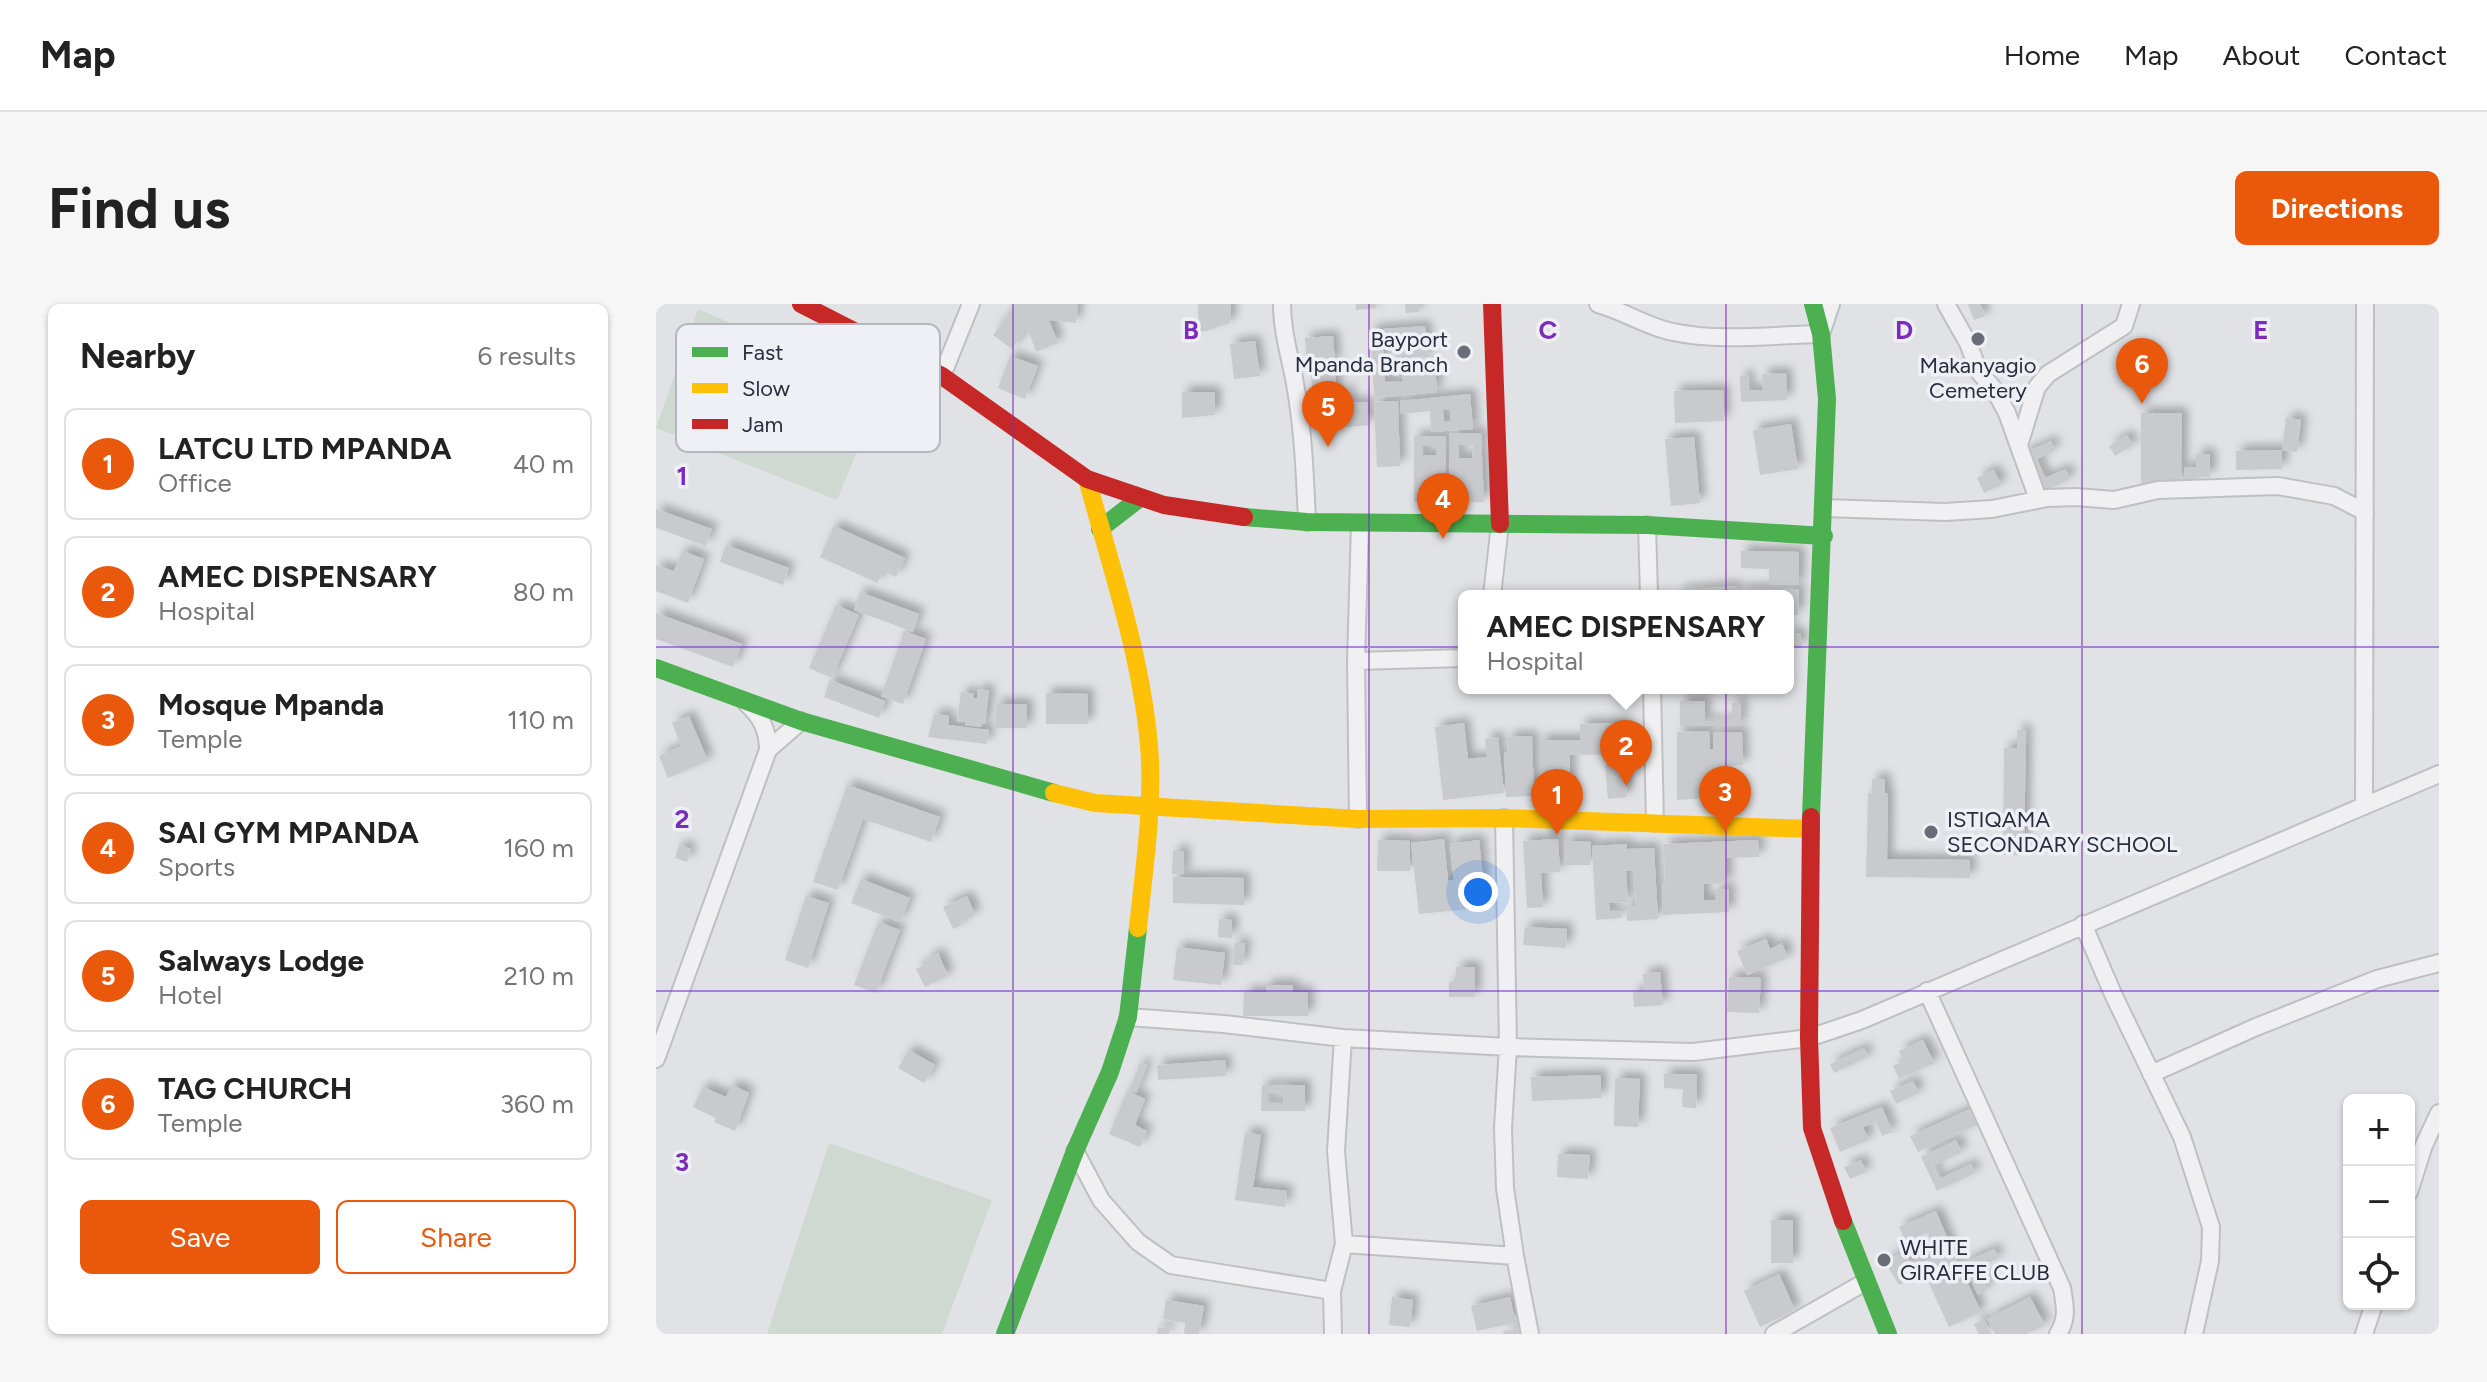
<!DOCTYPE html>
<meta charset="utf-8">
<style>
:root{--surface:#fff;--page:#f6f6f6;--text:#222;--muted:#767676;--line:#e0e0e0;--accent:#ea580c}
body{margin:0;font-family:Figtree,sans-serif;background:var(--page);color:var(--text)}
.controls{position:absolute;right:24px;bottom:24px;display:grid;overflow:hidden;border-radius:12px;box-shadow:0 2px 6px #0004}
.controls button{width:72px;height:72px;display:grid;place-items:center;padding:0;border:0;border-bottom:2px solid var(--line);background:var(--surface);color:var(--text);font:40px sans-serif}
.you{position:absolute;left:822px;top:588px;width:28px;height:28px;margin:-20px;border:6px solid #fff;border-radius:50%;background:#1a73e8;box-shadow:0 0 0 12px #1a73e833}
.badge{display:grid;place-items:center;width:52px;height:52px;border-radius:50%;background:var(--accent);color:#fff;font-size:26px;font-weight:700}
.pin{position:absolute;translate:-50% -66px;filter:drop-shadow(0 2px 4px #0008)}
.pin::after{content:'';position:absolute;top:42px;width:28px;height:24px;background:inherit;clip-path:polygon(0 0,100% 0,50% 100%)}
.popup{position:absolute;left:802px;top:286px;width:336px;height:104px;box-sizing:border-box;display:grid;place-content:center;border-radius:12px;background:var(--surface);filter:drop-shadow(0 2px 6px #0005);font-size:26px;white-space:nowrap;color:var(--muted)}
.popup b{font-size:30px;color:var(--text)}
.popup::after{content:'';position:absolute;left:50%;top:100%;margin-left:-16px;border:16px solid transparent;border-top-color:var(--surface)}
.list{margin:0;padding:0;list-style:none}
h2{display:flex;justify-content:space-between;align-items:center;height:104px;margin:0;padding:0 32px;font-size:34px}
h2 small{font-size:26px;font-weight:400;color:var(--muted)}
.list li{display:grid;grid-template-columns:52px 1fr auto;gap:24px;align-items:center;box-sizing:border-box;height:112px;margin:0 16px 16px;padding:0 16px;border:2px solid var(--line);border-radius:12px}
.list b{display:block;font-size:30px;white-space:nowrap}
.list p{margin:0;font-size:26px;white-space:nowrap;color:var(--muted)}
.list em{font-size:26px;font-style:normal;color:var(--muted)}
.actions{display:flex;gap:16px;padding:24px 32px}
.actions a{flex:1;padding:18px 0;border:2px solid var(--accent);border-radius:12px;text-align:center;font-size:28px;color:var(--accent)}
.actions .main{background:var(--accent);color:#fff}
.icon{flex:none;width:44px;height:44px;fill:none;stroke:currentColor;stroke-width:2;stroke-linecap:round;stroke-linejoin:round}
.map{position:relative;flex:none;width:1783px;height:1030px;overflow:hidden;border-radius:12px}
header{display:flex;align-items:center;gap:48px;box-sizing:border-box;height:112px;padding:0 40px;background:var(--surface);border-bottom:2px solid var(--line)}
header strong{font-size:38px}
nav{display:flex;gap:44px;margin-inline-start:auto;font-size:28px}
.intro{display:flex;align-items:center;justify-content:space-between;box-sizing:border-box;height:192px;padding:0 48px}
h1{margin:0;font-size:56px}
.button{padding:20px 36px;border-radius:12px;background:var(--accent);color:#fff;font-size:28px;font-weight:700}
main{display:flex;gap:48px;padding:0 48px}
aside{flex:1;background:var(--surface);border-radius:12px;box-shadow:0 2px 6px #0004}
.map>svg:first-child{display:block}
</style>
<header>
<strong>Map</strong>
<nav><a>Home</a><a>Map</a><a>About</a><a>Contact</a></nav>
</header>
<div class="intro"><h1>Find us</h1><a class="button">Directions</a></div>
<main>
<aside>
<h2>Nearby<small>6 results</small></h2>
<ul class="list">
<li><span class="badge">1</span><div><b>LATCU LTD MPANDA</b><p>Office</p></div><em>40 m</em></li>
<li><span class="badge">2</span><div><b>AMEC DISPENSARY</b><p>Hospital</p></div><em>80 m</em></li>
<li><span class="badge">3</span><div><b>Mosque Mpanda</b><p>Temple</p></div><em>110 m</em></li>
<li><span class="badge">4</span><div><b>SAI GYM MPANDA</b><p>Sports</p></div><em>160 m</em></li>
<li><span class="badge">5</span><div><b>Salways Lodge</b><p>Hotel</p></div><em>210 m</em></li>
<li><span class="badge">6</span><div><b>TAG CHURCH</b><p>Temple</p></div><em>360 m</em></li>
</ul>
<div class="actions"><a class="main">Save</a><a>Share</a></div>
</aside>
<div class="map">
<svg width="1783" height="1030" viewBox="0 0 1783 1030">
<defs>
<filter id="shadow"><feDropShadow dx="6" dy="-6" stdDeviation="4" flood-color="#0004"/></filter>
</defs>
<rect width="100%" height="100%" fill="#e0e2e5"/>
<!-- green -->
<path fill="#d0d9d1" d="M42 5 227 85 181 196 0 124Z
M173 839 336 896 286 1030H111Z"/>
<!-- building -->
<path fill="#c9cacd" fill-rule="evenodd" filter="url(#shadow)" d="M360 0H422L420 19 393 16 402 39 380 48 371 24 356 45 337 31Z
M542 0H575L574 19 543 29Z
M700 0H720V4L700 6Z
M749 0H762L763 8 750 9Z
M1312 0H1324L1329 12 1318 16Z
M769 22 772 53 740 56 739 40 727 41 728 60 716 61 714 26Z
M677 32 679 60 651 62 649 34Z
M599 37 604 72 578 75 574 40Z
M354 52 382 62 369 95 342 84Z
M779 61 781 88 719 94 716 66 728 65 729 78 747 77 746 64Z
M679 68 683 118 676 119 677 122 666 123 665 120H659L655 70Z
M1130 69 1131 96 1085 98 1084 72 1092 71 1093 87 1107 86 1106 70Z
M687 86H693L694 99 711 98 713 121 690 123Z
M1067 86 1068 117 1019 119 1018 87Z
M526 88H559V111L526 114Z
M814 90 817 125 775 128 774 107 745 110 744 97ZM787 106H794L795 117 788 118Z
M742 97 744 162 721 163 718 98Z
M1485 109H1526L1525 179H1485Z
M1630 114 1645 116 1641 148 1626 146Z
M1135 120 1142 165 1104 171 1097 126Z
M794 129H825L828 198H793ZM803 141H817L816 154H803Z
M1471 131 1477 141 1459 152 1453 142Z
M758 132H790L789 198H758ZM767 142H780V151H766Z
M1038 133 1044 199 1015 202 1009 135Z
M1395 137 1399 146 1381 155 1389 174 1410 165 1414 175 1385 189 1366 150Z
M1626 146V165L1580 166V147Z
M1540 150H1554V173H1540V178H1528V163H1540Z
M1338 166 1345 181 1328 189 1321 174Z
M0 205 56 225 50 242 0 224Z
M178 222 249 254 240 273 227 267 221 279 164 253Z
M70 241 133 264 127 281 64 258Z
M26 247 48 255 32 299 0 287V261L18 267Z
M1085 247 1143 248V281L1113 280V265L1085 264Z
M1080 282 1081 292H1023L1022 287Z
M1084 285H1143L1142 311H1132V292H1084Z
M204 288 263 310 257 328 198 306Z
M180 301 203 311 176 374 153 364Z
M0 309 86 340 77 363 0 335Z
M248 327 270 335 247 400 225 392Z
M1144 329 1146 343 1132 344V330Z
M174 376 229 397 223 414 168 393Z
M322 385 333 387 329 420H326L325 423 309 421V418L301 417 305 388 318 390 317 394H321Z
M390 389 432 390V420H390Z
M1024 397H1049V417H1076V399H1085V422H1024Z
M340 400H371V424H339Z
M278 410 293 412 292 421 333 426 331 440 272 433Z
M33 412 52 457 12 474 3 452 25 442 16 419Z
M808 419 812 455 831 453 829 435 842 433 848 489 787 496 779 423Z
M969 419V450L914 451V491H884V436H924V420Z
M1361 426H1370L1368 551H1347L1348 444H1361Z
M1053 427 1054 445H1057V429L1086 428 1087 461 1061 463V480L1083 479V482L1067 483V493L1021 496V428Z
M876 432 878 492 850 493 848 449 852 448 851 433Z
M968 460 971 493 952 495 949 461Z
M1216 475H1229V489H1232L1231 555 1314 556V574L1210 573 1212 489H1216Z
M191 481 284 513 275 538 207 515 182 586 157 578Z
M788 535 792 576H798L794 540 823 536 830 603 763 610 755 539Z
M902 535 904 568 885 569 887 603 871 604 867 537Z
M722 536 754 537V567H721Z
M1102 536 1103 553 1070 554 1071 579 1048 580V596H1060L1059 585H1073V608L1007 611 1006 580 1009 579 1008 540Z
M909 537 935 538 934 561H908Z
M971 540V545L998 544 1002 615 971 617 970 602H980L978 566 970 567 972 598 953 599 954 608 965 607V614L940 616 936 542Z
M23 541 35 545 31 558 19 554Z
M517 547H528V570H516Z
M517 573 588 574V601L517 599Z
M205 575 254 594 244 618 195 599Z
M150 592 173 599 152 664 129 656Z
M311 592 319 611 304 618 306 621 297 625 287 603Z
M563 615 576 616V634L562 633Z
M222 618 244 626 220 689 198 681Z
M869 623 911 625 910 644 867 641Z
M1110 635 1114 645 1126 639 1132 654 1091 671 1081 647Z
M578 639H589L587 661H577Z
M521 643 569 649 565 681 517 676Z
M282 649 292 672 269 683 260 665 272 659 270 655Z
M800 663H819V693H793V678H800Z
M1004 668 1007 701 978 703 977 688 988 687 987 670Z
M1073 673 1105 674 1103 709 1071 708Z
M610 681H637V688H652V712H587L588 688H610Z
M1267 736 1278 759 1243 775 1237 762 1248 757 1243 747Z
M1208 744 1212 753 1178 769 1174 760Z
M253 746 279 761 268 779 242 764Z
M569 756 570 772 502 776 501 761Z
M484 759 491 761 480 789 473 786Z
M1008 770H1041L1040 804 1026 803 1027 785 1008 784Z
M945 771V794L876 797 875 773Z
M959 774 984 775 982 823 958 822Z
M1257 777 1263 789 1240 800 1234 787Z
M76 781 93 789 79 827 58 818 60 814 37 803 47 783 70 793Z
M606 781H649V807H605ZM612 788 627 789V799H612Z
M471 787 489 795 479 821 491 827 484 843 453 830Z
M1226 803 1236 828 1226 832 1220 818 1207 823 1213 836 1184 848 1174 824Z
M1316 804 1323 820 1262 848 1254 832Z
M589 828 605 831 597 883 631 887 629 903 579 896Z
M1300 836 1306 848 1277 862 1283 875 1315 860 1319 869 1281 887 1265 853Z
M902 850 934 851 932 875 901 873Z
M1205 856 1210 868 1194 875 1188 863Z
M1280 907 1301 957 1261 974 1256 962 1281 951 1271 929 1250 938 1243 923Z
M1115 916H1137V959H1115Z
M1338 945 1343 954 1321 964 1331 986 1322 991 1307 959Z
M1248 947 1256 961 1242 968 1248 978 1243 981 1229 958Z
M1303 960 1325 1008 1293 1023 1271 975Z
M1123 970 1139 1006 1104 1023 1088 987Z
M736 993 757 996 754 1023 733 1021Z
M854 993 858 1012 866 1010 871 1030H848L847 1027 858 1025 857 1019 821 1027 815 1002Z
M1374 993 1389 1021 1371 1030H1339L1331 1015Z
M510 996 548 1002 543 1030H528L529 1019 507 1015Z
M1328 1015 1335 1030H1323L1318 1020Z
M502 1023 513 1025V1030H501Z"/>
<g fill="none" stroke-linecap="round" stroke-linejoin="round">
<defs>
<path id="street" d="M626 0C626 26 633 49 638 74 647 121 649 170 651 218
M942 0C968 7 991 23 1017 28 1064 38 1116 31 1165 30L1175 0
M1290 0 1312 39 1323 68 1338 85 1351 109 1382 195
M286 72 315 0
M1363 141 1381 83 1392 70 1468 22 1475 0
M1168 204 1289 208 1336 205 1391 194 1420 193 1458 196 1502 186 1622 182 1678 192 1709 208
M991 221 993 292
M836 292 844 220
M700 357 808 354
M996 384 999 519
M112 446 145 417
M1708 500 1709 0
M848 514 852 743 847 824 849 884 859 952 874 1030
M702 515 700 357 704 220
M1427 620 1457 690 1526 833 1555 923 1554 957 1538 1030
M1271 687 1406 984C1409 1002 1412 1014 1402 1030
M472 713 568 720 687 734 852 743 1037 748 1153 734 1206 716 1783 470
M0 755 112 446C112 425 105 413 90 399
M1495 770 1600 723 1721 675 1783 659
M419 847 445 896 482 938 515 961 676 987
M1753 888 1768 841 1783 809
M688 940 859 952
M677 1030 676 987 688 940 680 847 687 734
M1118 1030 1209 978
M1708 1030 1718 1000"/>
</defs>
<!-- street casing -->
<use href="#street" stroke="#bec0c3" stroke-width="20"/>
<!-- street -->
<use href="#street" stroke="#f0f0f2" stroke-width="16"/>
<!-- fast -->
<path stroke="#4caf50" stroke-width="18" d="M588 213 651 218 991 221 1168 232
M444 225 484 194
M0 364 145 417 398 489
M1155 513 1171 95 1165 30 1157 0
M1187 917 1232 1030
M349 1030 419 847 454 768 472 713 482 624"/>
<!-- slow -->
<path stroke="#ffc107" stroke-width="18" d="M431 175C455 263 485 351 493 441 498 502 488 564 482 624
M398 489 439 499 702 515 848 514 1155 525"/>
<!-- jam -->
<path stroke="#c62828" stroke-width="18" d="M145 0 286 72 431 175 508 201 588 213
M836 0 844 220
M1155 513 1153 734 1156 824 1187 917"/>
</g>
<!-- grid -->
<path fill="none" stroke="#7b2cbf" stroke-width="2" stroke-opacity="0.55" d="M357 0V1030M713 0V1030M1070 0V1030M1426 0V1030M0 343H1783M0 687H1783"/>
<!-- markers -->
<g fill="#686d78" stroke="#eef0f5" stroke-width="3">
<circle cx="1322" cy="35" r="8"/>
<circle cx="808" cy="48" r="8"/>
<circle cx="1275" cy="528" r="8"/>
<circle cx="1228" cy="956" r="8"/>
</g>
<g text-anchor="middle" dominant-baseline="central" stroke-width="7" stroke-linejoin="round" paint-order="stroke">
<!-- poi labels -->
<g font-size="22" fill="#282e3e" stroke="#eef0f5" text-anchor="start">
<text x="792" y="35" text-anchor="end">Bayport<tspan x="792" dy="25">Mpanda Branch</tspan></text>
<text x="1322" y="61" text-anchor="middle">Makanyagio<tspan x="1322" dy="25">Cemetery</tspan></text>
<text x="1291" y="515">ISTIQAMA<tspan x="1291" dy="25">SECONDARY SCHOOL</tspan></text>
<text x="1244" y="943">WHITE<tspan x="1244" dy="25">GIRAFFE CLUB</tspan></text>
</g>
</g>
<!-- legend -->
<rect x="20" y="20" width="264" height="128" rx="12" fill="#eef0f5" stroke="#b3b6be" stroke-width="2"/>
<rect x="36" y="43" width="36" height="10" fill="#4caf50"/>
<rect x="36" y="79" width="36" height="10" fill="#ffc107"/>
<rect x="36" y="115" width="36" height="10" fill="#c62828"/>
<g font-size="22" fill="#282e3e">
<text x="86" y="56">Fast</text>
<text x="86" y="92">Slow</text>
<text x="86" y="128">Jam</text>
</g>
<g font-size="26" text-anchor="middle" font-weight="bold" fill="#7b2cbf" stroke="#eef0f5" stroke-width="7" stroke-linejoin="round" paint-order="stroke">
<text x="535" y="35">B</text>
<text x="892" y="35">C</text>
<text x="1248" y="35">D</text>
<text x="1605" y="35">E</text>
<text x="26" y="181">1</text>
<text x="26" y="524">2</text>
<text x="26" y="867">3</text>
</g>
</svg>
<div class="controls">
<button>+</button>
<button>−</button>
<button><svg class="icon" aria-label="locate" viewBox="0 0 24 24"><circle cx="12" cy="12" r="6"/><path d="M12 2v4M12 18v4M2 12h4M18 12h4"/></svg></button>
</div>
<div class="you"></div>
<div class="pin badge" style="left:901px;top:531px">1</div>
<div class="pin badge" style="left:970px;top:482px">2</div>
<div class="popup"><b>AMEC DISPENSARY</b>Hospital</div>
<div class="pin badge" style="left:1069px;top:528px">3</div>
<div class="pin badge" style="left:787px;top:235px">4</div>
<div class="pin badge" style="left:672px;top:143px">5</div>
<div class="pin badge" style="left:1486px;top:100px">6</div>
</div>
</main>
